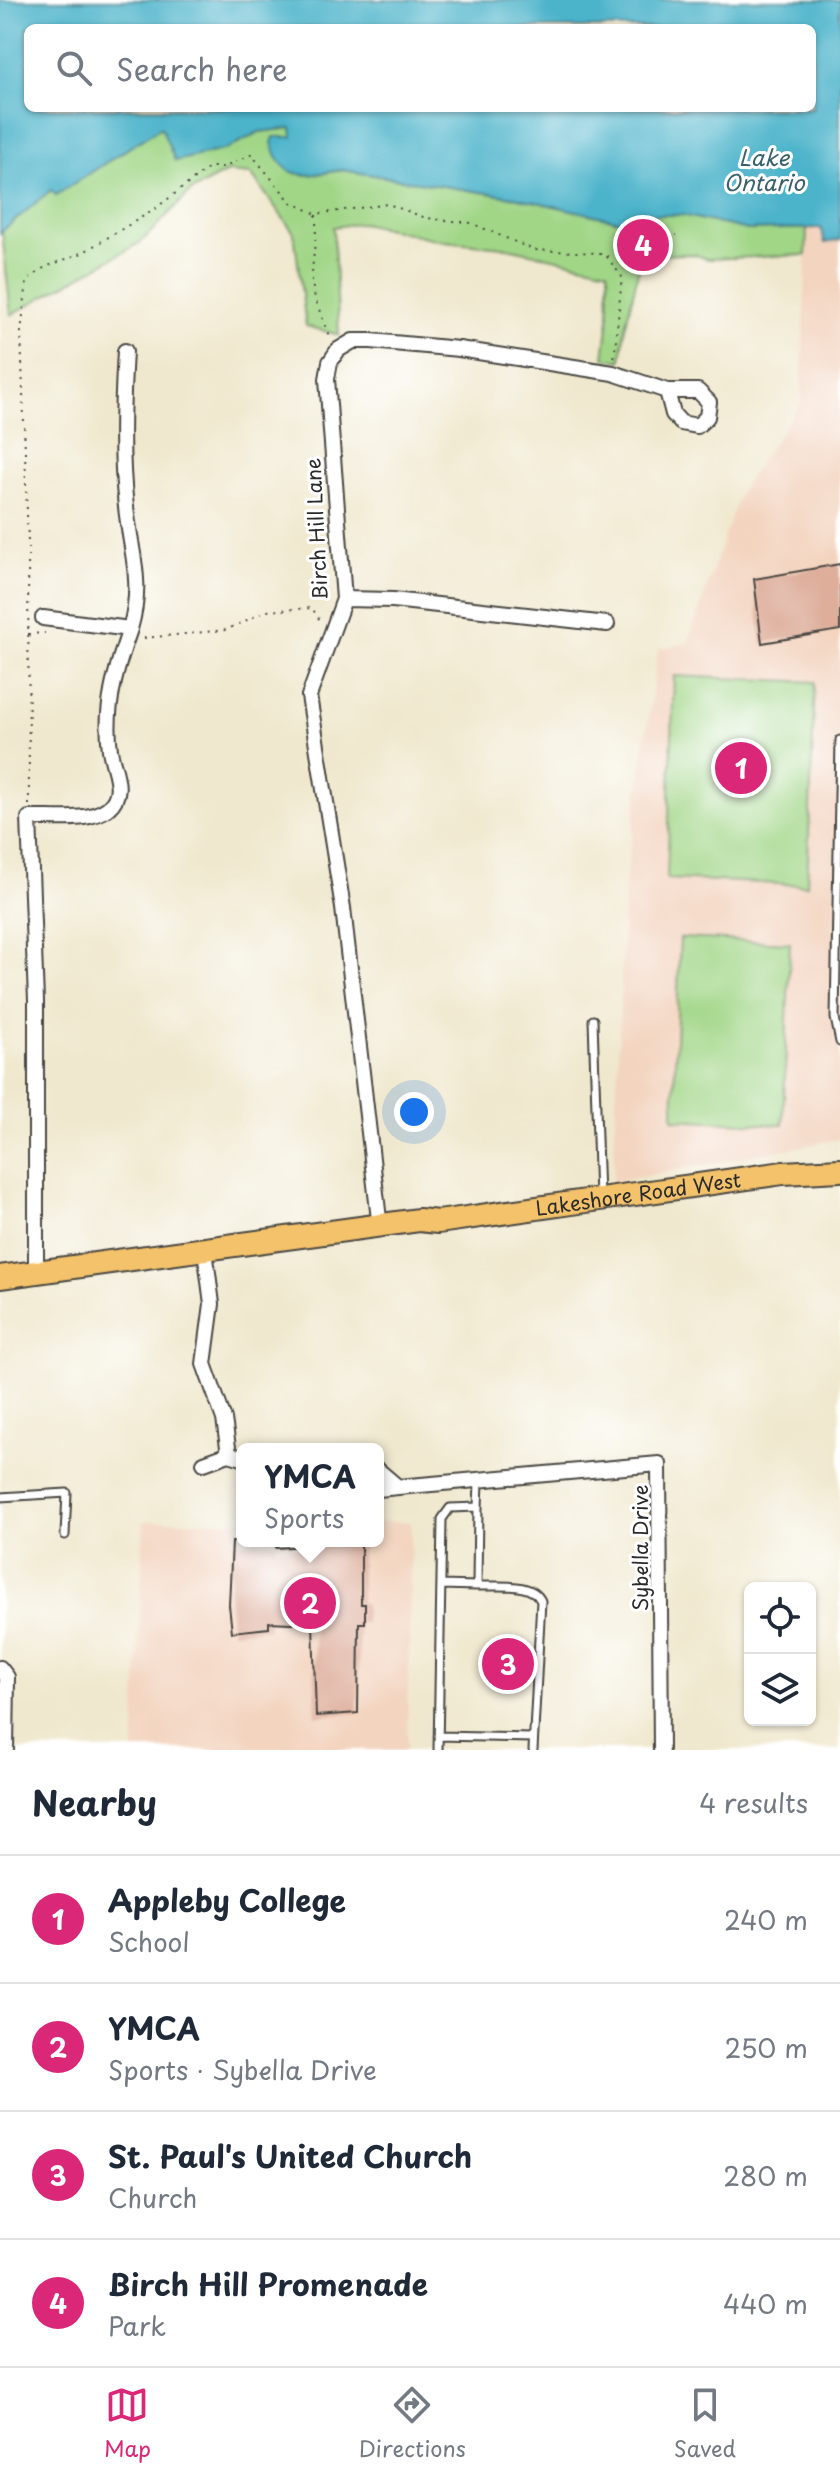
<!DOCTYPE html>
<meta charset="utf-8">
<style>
:root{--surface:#fff;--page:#f2f2f3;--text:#1f2937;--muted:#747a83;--line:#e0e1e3;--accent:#db2777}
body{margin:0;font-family:"Playpen Sans",sans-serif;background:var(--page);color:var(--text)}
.controls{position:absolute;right:24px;bottom:24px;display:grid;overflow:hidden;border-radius:12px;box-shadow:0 2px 6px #0004}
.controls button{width:72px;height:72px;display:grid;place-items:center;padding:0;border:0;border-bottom:2px solid var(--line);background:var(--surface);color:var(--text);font:40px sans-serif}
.you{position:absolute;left:414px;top:1112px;width:28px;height:28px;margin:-20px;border:6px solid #fff;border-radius:50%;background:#1a73e8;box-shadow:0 0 0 12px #1a73e833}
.badge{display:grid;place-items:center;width:52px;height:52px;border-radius:50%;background:var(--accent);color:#fff;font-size:26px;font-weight:700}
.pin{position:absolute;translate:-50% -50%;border:4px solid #fff;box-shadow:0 2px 8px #0006}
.popup{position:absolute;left:236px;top:1443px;width:148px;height:104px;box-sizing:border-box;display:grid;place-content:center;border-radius:12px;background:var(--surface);filter:drop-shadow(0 2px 6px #0005);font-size:26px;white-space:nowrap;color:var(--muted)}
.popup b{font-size:30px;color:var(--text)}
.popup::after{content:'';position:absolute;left:50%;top:100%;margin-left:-16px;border:16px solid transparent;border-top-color:var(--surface)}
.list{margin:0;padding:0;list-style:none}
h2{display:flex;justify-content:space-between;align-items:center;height:104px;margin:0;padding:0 32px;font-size:34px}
h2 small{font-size:26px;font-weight:400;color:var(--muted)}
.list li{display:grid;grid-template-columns:52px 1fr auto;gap:24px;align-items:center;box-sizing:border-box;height:128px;padding:0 32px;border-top:2px solid var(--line)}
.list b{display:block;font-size:30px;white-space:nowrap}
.list p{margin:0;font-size:26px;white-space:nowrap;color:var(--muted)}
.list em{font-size:26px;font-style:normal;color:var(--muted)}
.icon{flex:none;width:44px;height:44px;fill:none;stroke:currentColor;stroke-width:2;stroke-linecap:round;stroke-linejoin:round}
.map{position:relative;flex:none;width:840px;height:1750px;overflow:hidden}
.search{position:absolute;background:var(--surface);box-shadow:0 2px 6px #0004;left:24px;right:24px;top:24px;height:88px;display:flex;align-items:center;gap:20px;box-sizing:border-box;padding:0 28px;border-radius:12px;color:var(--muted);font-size:30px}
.sheet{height:616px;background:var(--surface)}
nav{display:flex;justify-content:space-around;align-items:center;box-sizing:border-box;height:112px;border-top:2px solid var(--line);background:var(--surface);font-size:22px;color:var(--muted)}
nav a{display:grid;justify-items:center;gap:4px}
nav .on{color:var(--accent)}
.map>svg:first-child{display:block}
</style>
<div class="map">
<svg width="840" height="1750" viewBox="0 0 840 1750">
<rect width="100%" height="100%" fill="#fff"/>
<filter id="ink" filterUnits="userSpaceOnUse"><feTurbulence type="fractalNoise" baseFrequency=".0125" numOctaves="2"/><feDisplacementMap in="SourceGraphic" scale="16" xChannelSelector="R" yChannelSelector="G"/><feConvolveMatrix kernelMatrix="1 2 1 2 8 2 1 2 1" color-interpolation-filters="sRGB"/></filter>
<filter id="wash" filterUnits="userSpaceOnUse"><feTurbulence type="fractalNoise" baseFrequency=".006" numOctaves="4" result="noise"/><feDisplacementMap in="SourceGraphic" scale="32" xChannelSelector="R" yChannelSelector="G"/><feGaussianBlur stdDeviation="1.8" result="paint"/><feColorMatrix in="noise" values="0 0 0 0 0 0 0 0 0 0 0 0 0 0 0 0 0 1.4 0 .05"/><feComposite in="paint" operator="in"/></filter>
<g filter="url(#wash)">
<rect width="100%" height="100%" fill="#f0e8ce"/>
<!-- built -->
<path fill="#f3d4bf" d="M807 228H822L825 243 840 240V1139L613 1182 625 887 658 649 688 643 740 491 801 403Z
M144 1521H242V1541H378V1522H411L407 1750H134Z"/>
<!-- green -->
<path fill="#a1d687" stroke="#668059" stroke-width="2" d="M161 127 250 138 259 132 292 128 294 137 281 163C303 180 316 174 341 170L519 198 625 222 652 215H682L748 230 807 228 806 255 707 259 694 254 642 255 625 328 621 361 604 358 609 318 608 270 503 247 444 241 362 223 333 227 339 335 306 326 294 233 251 174 227 172 191 191 141 242 11 315 2 231 51 190 56 195Z
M674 676 815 682 807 885 667 879Z
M680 938 790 943 783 1125 673 1119Z"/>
<!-- water -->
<path fill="#4bb3ca" stroke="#3b6f7a" stroke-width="2" fill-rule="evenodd" d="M0 0H840V240L825 243 821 228 748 230 682 215H652L625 222 519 198 342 170C309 175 284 185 272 143L274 137H293L292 128 259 132 227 149 175 161 161 127 56 195 51 190 0 233ZM28 28H812V108H28Z"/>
<g id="blocks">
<!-- building -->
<path fill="#deae9b" d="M840 564V630L762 643 754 579Z
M268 1541 276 1543V1548L308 1546 310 1542H361V1604H365V1623H359L358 1713 316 1716 313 1624 269 1622V1628L232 1632 229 1605 232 1542Z"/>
</g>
</g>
<g filter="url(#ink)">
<use href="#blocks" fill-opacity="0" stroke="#494743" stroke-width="2"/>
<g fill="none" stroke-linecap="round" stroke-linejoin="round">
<defs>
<path id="service" d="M840 740 835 1018 840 1042
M593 1020 599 1197
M0 1497 67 1493 65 1535
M478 1507 479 1482
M477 1586C497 1587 532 1581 541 1601L533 1750
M438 1736 533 1738
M438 1750 442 1519 450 1508 478 1507 477 1586 441 1585"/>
<path id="minor" d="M125 351C122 404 120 455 126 507 131 555 144 581 130 629
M344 599 393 600 607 624
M380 1228 343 908 309 696 344 599 327 379 330 362 338 350 353 341H371L459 349 613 373 667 391H698L709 402 707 417 697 426 681 423 673 414 667 391
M205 1250 212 1304 204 1364 224 1419 229 1454
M36 1272V1001L29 818C52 817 89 823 108 808 127 792 113 770 110 750 104 708 116 669 130 629L43 618
M204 1463 229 1454 242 1458
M378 1470 398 1487 378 1489
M398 1487 659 1464 661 1750
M0 1668 7 1677 6 1750"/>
<g id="primary">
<path id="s1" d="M0 1277 419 1220 438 1222 783 1173 840 1170"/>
</g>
</defs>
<!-- service casing -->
<use href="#service" stroke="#494743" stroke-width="11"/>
<!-- minor casing -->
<use href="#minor" stroke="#494743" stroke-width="18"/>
<!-- primary casing -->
<use href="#primary" stroke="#494743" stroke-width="26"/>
<!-- path -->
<path stroke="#494743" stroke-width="2" stroke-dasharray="2 6" stroke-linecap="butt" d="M316 215C317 235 313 254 312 274 311 297 323 316 329 337
M607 257 619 245 630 250 652 235H677
M28 634 45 633
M144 638 226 630 266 611 312 608 321 622
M29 805 28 543 21 332 27 281 45 267 82 253 152 211 210 167H225L251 154 291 202 316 214 388 204 426 218 471 223 534 250 598 253 607 257 622 277 614 360"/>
<!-- service -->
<use href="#service" stroke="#fff" stroke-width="7"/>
<!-- minor -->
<use href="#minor" stroke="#fff" stroke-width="14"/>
<!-- primary -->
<use href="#primary" stroke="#f4c26a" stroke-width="22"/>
</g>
</g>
<g text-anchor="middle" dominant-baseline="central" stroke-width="6" stroke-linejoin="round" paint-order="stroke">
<!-- street labels -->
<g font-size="20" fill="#2b2b2b" stroke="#fff">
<text transform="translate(316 529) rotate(-93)">Birch Hill Lane</text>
<text stroke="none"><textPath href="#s1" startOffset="644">Lakeshore Road West</textPath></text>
<text transform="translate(640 1548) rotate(-90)">Sybella Drive</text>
</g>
<!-- water labels -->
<g font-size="22" font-style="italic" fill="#38616b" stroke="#fff">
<text x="764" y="156">Lake<tspan x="764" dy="25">Ontario</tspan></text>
</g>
</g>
</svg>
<div class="controls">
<button><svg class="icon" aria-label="locate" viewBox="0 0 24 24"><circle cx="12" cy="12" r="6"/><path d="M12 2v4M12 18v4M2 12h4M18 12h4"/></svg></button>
<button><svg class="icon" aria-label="layers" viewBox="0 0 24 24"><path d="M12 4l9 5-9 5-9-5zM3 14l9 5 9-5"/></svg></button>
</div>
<div class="you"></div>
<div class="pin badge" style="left:741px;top:768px">1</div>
<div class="pin badge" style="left:310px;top:1603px">2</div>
<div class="popup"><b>YMCA</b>Sports</div>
<div class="pin badge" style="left:508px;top:1664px">3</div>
<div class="pin badge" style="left:643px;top:245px">4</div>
<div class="search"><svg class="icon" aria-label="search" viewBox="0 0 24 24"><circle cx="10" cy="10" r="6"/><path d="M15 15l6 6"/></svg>Search here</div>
</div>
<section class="sheet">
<h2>Nearby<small>4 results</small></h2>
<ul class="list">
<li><span class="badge">1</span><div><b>Appleby College</b><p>School</p></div><em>240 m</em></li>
<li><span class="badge">2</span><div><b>YMCA</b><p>Sports · Sybella Drive</p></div><em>250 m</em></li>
<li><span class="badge">3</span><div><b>St. Paul's United Church</b><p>Church</p></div><em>280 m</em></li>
<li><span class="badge">4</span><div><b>Birch Hill Promenade</b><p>Park</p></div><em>440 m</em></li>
</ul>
</section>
<nav>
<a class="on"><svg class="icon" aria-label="map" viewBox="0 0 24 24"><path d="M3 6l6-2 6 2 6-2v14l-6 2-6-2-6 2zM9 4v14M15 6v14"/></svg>Map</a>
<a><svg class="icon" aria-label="directions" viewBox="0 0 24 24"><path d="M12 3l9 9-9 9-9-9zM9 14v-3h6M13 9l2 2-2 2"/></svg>Directions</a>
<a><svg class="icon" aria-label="saved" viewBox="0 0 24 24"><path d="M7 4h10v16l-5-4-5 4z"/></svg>Saved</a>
</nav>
